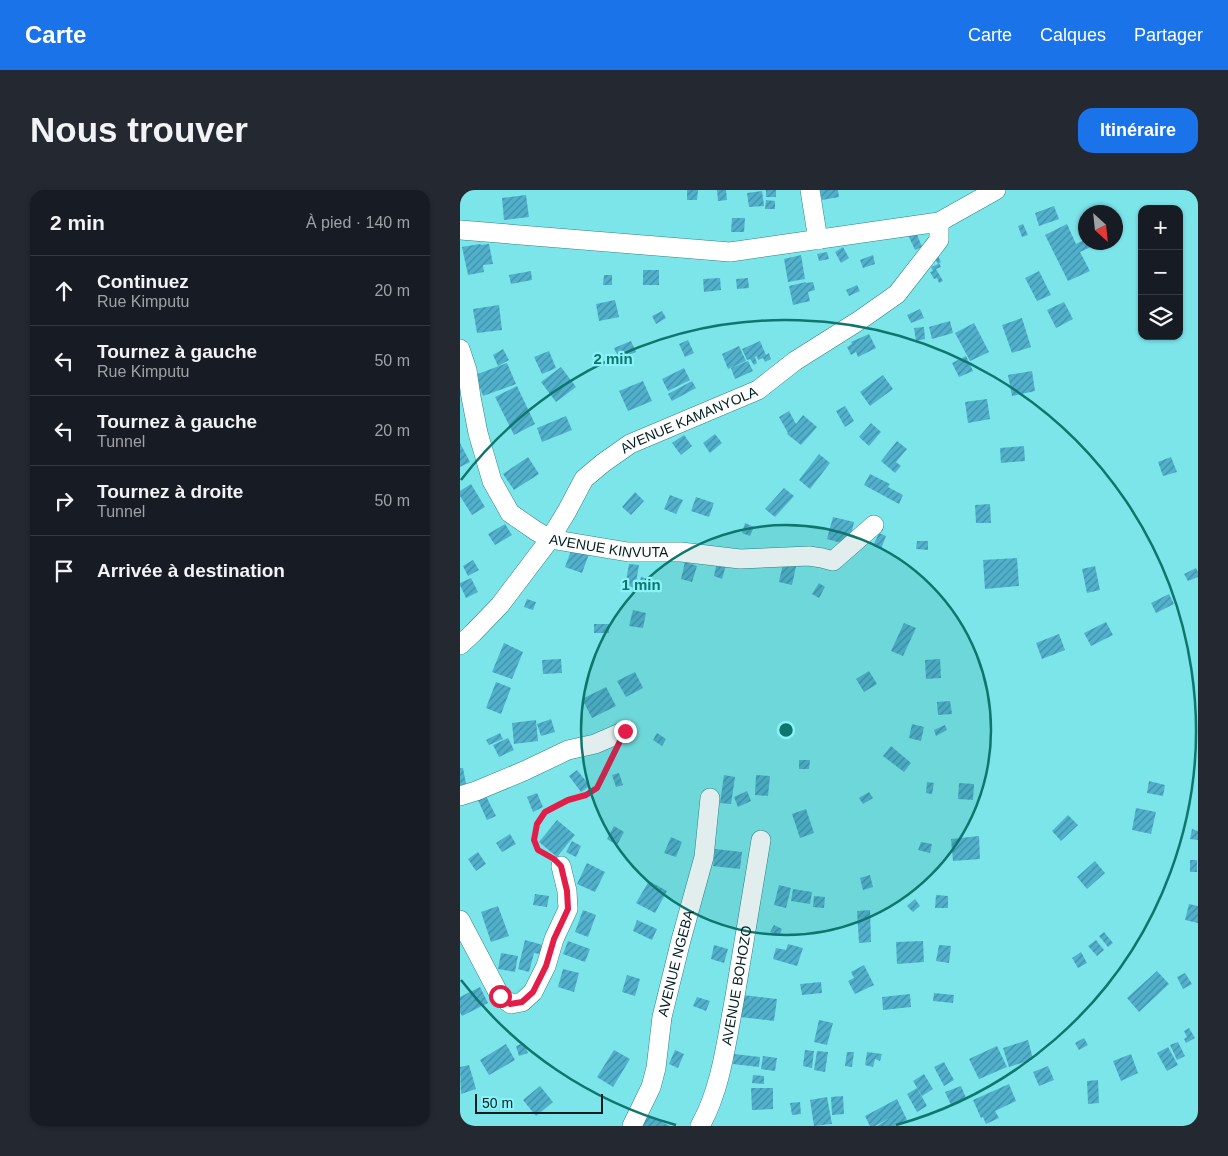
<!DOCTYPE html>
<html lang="fr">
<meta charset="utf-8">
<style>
:root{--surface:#171b24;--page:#242831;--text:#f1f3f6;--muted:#9ea1a6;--line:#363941;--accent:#1a73e8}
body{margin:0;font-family:Helvetica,sans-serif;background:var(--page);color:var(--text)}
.controls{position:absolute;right:15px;top:15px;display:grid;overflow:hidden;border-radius:10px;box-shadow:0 1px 4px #0004}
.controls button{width:45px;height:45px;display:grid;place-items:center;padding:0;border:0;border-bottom:1px solid var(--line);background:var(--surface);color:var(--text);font:25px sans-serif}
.compass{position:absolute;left:618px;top:15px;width:45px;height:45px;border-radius:50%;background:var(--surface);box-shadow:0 1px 4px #0004;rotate:153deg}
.scale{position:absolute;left:15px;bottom:12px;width:128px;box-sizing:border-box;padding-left:5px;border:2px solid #001e20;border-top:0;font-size:14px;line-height:18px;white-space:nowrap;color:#001e20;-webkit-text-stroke:4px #8af3f8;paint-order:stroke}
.stop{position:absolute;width:15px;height:15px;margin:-11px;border:4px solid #e11d48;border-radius:50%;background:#fff}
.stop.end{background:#e11d48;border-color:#fff;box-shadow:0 1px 5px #0008}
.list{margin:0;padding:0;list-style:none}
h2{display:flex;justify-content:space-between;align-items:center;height:65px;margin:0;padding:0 20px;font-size:21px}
h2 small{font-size:16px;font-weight:400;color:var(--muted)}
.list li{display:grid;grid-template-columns:32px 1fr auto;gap:15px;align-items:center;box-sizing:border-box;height:70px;padding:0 20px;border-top:1px solid var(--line)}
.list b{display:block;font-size:19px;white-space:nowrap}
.list p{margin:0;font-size:16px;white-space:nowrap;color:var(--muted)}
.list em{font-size:16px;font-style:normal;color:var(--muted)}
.icon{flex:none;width:28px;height:28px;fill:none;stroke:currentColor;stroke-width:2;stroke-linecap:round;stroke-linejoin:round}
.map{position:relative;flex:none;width:738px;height:936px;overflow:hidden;border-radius:15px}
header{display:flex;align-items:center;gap:30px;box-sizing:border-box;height:70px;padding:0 25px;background:var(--accent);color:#fff}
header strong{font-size:24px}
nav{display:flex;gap:28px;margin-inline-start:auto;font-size:18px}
.intro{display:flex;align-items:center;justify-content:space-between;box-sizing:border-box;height:120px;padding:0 30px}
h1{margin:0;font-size:35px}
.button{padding:12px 22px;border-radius:15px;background:var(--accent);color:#fff;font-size:18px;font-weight:700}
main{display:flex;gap:30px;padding:0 30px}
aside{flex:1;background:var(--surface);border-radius:15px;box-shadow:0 1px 4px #0004}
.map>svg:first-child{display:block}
</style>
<header>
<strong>Carte</strong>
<nav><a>Carte</a><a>Calques</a><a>Partager</a></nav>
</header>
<div class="intro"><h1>Nous trouver</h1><a class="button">Itinéraire</a></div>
<main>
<aside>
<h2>2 min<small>À pied · 140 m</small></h2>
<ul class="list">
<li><svg class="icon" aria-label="ahead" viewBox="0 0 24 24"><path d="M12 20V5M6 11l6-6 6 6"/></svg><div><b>Continuez</b><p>Rue Kimputu</p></div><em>20 m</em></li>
<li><svg class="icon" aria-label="left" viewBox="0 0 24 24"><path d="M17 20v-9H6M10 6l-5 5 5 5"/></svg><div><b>Tournez à gauche</b><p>Rue Kimputu</p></div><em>50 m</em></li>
<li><svg class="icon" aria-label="left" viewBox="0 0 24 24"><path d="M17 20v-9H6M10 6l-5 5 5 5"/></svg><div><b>Tournez à gauche</b><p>Tunnel</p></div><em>20 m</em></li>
<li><svg class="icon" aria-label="right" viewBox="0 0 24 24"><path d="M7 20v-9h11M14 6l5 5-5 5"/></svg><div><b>Tournez à droite</b><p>Tunnel</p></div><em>50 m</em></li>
<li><svg class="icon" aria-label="arrive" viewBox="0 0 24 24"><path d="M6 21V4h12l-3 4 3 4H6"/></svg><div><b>Arrivée à destination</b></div></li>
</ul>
</aside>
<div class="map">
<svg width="738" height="936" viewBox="0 0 738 936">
<defs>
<pattern id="building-hatch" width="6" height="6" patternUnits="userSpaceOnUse" patternTransform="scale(1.25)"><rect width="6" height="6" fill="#51b1cc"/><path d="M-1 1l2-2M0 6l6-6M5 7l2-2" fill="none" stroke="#418fa5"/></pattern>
</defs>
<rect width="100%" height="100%" fill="#7ce5ea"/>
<!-- building -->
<path fill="url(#building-hatch)" d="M227 0H238L237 10H227Z
M257 0H266L267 10 258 11Z
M306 0H316V7H306Z
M360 0H378L379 7 362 10Z
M302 1 304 16 289 17 287 3Z
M66 5 69 27 44 30 42 8Z
M306 10 315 11V19H305Z
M594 16 599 29 579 36 575 23Z
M272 28H285L284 42H271Z
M563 34 568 45 562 47 558 36Z
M607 34 616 54 626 49V52H629L631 57 620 62 630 81 608 91 585 45Z
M456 42 462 57 455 60 448 45Z
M20 54 21 55 29 54 33 74 23 75 24 82 8 85 2 57Z
M383 57 389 68 381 73 375 62Z
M367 62 369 69 359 71 357 64Z
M477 64 481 72 478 74 479 73 481 77 476 79 483 91 479 93 477 88 474 89 470 82 473 81 471 77 478 74 473 65Z
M341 65 345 89 328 92 324 69Z
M413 65 415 74 403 78 400 70Z
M183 80H199V95H183Z
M71 81 72 90 51 94 49 85Z
M579 81 591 105 577 111 565 88Z
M144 85H152V95H143Z
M260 88 261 100 244 102 243 89Z
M288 88 289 98 277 99 276 89Z
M346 92V93L353 92 355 100 348 102 350 111 333 115 329 96Z
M397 95 400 101 389 106 386 100Z
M155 110 159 127 139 131 136 114Z
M604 112 613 129 596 138 587 120Z
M39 115 42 140 17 143 13 119Z
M460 119 464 128 451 133 447 125Z
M202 121 206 128 196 134 192 126Z
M562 128 571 157 552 163 542 135Z
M490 131 493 143 472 149 469 137Z
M514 133 529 162 510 171 495 143Z
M464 137 465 149 456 151 454 138Z
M409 144 416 158 398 167 396 162 391 165 387 157 392 154 391 152Z
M228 150 234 163 225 167 219 154Z
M171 151 176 162 159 169 154 158Z
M300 151 306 165 309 163 311 169 305 172 303 168 298 170 297 166 295 167 297 173 294 175 290 169 287 170 282 159Z
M279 156 286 171 268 179 262 164Z
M43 159 49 170 38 176 33 165Z
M89 161 96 178 82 184 74 167Z
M506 166 513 181 499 187 492 173Z
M288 171 293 181 275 189 271 178Z
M47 173 56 194 23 206 15 185Z
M101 177 116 197 96 212 81 192Z
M224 178 230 190 208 201 202 189Z
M572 181 575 201 552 206 548 185Z
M423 185 433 199 410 216 400 202Z
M183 191 192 211 168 221 159 201Z
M232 191 236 198 212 211 208 204Z
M57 196 75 234 54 245 35 207Z
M527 209 530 229 508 233 505 212Z
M385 216 394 231 385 237 376 221Z
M329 221 336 234 343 225 357 237 341 255 327 244 328 243 319 227Z
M106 226 112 240 82 252 77 238Z
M411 233 421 242 409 256 399 247Z
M255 244 262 253 250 263 243 253Z
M224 245 232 256 221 265 212 253Z
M437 251 447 259 436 272 441 276 435 283 421 271Z
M0 253 10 272 0 277Z
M564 256 565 271 541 273 540 258Z
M359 264 370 273 350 299 339 290Z
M68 267 79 284 54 300 43 284Z
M711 267 717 282 703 286 698 272Z
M410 284 430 294 428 297 443 305 439 314 404 295Z
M11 294 25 317 12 325 0 306V301Z
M324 298 334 306 315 327 305 319Z
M175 302 184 311 171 325 162 317Z
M210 305 223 310 216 324 204 319Z
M236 307 254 313 249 327 231 321Z
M530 314 531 333H516L515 315Z
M373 327 394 332 389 355 367 349Z
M285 333 294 337 290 346 282 343Z
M45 334 52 345 35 355 28 344Z
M419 343 426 346 421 359 413 356Z
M457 351H468V360L456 359Z
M112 358 129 364 122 383 105 377Z
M557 368 559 396 525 399 523 370Z
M324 369 337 372 332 395 319 392Z
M13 370 19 380 8 386 3 376Z
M225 372 237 376 232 392 221 389Z
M257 372 266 375 262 389 254 386Z
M169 374 179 375 175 398 165 396Z
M635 376 640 400 627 403 622 379Z
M736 378 738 382V387L728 391 724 384Z
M181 387 193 390 191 399 179 395Z
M11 388 18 402 6 408 0 395V393Z
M359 393 365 397 359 408 352 404Z
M709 404 714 414 696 423 691 413Z
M67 409 76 412 73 420 64 417Z
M173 420 186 423 183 438 169 436Z
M646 432 653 445 631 456 624 443Z
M444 433 456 438 443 466 431 461Z
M134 434H149V443H134Z
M599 444 605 460 582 469 576 453Z
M44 453 63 462 52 489 32 482Z
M101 469 102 483 83 484 82 470Z
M480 469 481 488 466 489 465 470Z
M409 481 417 494 404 502 396 489Z
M175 482 183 498 166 507 157 491Z
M36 492 51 498 41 524 26 518Z
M146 497 156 516 132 528 122 509Z
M490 511 492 524 478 525 477 512Z
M91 529 95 542 81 546 77 534Z
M76 530 78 551 54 554 52 533Z
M452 534 464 537 461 551 449 548Z
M485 535 487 540 476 546 474 540Z
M40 543 43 549 29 555 26 550Z
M197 543 206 549 202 556 193 550Z
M48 548 54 560 39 567 33 555Z
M431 556 451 573 444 582 423 566Z
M339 570H350L349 579H339Z
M0 578H3L7 599 0 600Z
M117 580 130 596 121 602 109 586Z
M159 583 163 595 156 597 152 585Z
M264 585 275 587 271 614 260 613Z
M296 585 310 586 308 606 295 605Z
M689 591 705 595 703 606 687 603Z
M467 592 474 593 472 604 466 603Z
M499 593 514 594 513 610 498 609Z
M287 601 291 611 278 617 274 607Z
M409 602 413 608 403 614 399 608Z
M77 603 83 617 73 622 67 607Z
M25 604 36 626 27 630 17 608Z
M676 618 696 622 691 644 672 640Z
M346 619 354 643 340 648 332 624Z
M608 625 618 635 601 651 592 641Z
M97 630 115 645 97 667 79 652Z
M154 636 164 642 157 655 147 649Z
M732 639 738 641V650L730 649Z
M50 644 56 654 42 662 36 653Z
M519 646 520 669 493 671 491 649Z
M211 647 222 652 216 667 204 663Z
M112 651 121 656 116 667 106 662Z
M461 652 472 654 470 663 458 660Z
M255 659 282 662 280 679 253 676Z
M18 662 26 674 16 681 8 669Z
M730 670H737V682H730Z
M635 671 645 683 627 699 617 687Z
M127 673 145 682 135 702 117 694Z
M410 685 413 697 403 700 400 688Z
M189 691 207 701 195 723 176 713Z
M319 695 331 698 326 718 314 715Z
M333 699 352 702 350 714 331 711Z
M75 704 89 706 87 717 73 715Z
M476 705 488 706V718H475Z
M354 706 365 707 364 718 353 717Z
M455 709 460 716 453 722 447 716Z
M729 714 738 716V733L725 730Z
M38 716 49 746 31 752 21 722Z
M123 720 136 725 128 747 115 742Z
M410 720 411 752 399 753 397 721Z
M177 730 197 739 192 750 173 741Z
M314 735 322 739 319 746 310 742Z
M644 742 653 753 648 757 639 746Z
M65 750 83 755 80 764 74 763 69 782 58 779Z
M636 750 644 760 637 766 628 756Z
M108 751 130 759 125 772 103 764Z
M463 751 464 772 437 774 436 752Z
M328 754 343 758 337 776 313 769 316 758 326 760Z
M254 755 268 759 264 773 251 769Z
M479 755 491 756 489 773 476 771Z
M621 762 627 773 618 778 612 768Z
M41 763 58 766 55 782 38 779Z
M404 775 414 795 395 804 388 791 394 788 391 782Z
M103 779 119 783 114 802 98 797Z
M697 781 709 794 679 822 667 808Z
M725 783 732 794 723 799 717 787Z
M167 785 180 789 175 806 162 802Z
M361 792 362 803 342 805 340 794Z
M20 797 28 813 2 826 0 822V807Z
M474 803 494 805 493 813 473 811Z
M450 804 451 817 423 820 422 807Z
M283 805 317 809 314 831 280 827Z
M237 807 250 811 246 821 233 816Z
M359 830 373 833 367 855 354 852Z
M729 838 735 848 726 853 724 849 727 847 724 841Z
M624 848 628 855 619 860 615 853Z
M568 850 573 869 549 877 543 858Z
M718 852 725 866 717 870 710 855Z
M64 853 68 863 59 866 56 856Z
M46 854 55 870 29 885 20 870Z
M537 856 547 877 519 889 509 869Z
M708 857 718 875 707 881 697 863Z
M154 860 170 869 153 897 137 887Z
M215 860 224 864 218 878 209 874Z
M345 860 354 861 352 878 343 876Z
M357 861 368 862 365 882 354 880Z
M387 862H394L392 877 385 876Z
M407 862 422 864 420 871 415 869 413 877 405 875Z
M274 864 300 867 299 877 273 874Z
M671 864 678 883 661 891 653 871Z
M303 866 317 868 315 881 301 879Z
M484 872 494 890 484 896 474 877Z
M9 875 16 899 1 904 0 877Z
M588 876 594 890 579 896 573 882Z
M464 884 473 899 462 906 453 891Z
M293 885 304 886V894L292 893Z
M638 890 639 913 628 914 627 891Z
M549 894 556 911 535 921 539 928 526 934 523 927 521 928 513 910Z
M80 896 93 912 76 926 63 910Z
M501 896 506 908 491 915 485 902Z
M291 898H313V919L292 920Z
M457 898 467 916 457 922 447 904Z
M383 906 384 924 372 925 371 907Z
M367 907 372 934 354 936 350 910Z
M437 909 447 930 435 936H417L432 927 415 936H410L405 926Z
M340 912 341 924 332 925 330 913Z
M185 924 210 936H179Z"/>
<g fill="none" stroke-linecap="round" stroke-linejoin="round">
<defs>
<g id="minor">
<path d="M350 0 358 50"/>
<path d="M0 40 270 62 479 32 536 0"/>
<path id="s1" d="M0 159 7 180 11 207 18 243 32 291 50 323 76 341 90 349 168 362H221L280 369 349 366 362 368 373 371 414 335"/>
<path id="s2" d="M0 455 13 443 40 415 90 349 107 321 124 289 143 273 170 254 298 200 335 171 400 130 437 104 479 50V32"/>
<path d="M0 606 16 601 64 581 108 560 135 554 165 541"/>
<path d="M0 730 40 806 51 814 62 812 73 802 86 776 94 749 108 719 107 701 101 676"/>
<path id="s3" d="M172 936 191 897 196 878 202 827 221 750 244 667 250 608"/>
<path id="s4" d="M240 936C261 899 266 853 274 812 283 758 292 704 301 650"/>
</g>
</defs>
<!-- minor casing -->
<use href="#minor" stroke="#2f8286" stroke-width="20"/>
<!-- path -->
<path stroke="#509ea2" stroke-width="3" stroke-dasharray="4 2.5" stroke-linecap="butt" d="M89 666C77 659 73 656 76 642 79 624 94 614 111 609 120 606 128 605 136 599 142 594 150 573 154 565"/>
<!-- minor -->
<use href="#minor" stroke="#fff" stroke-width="19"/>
</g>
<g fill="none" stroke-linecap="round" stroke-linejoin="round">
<!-- route -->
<path stroke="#e11d48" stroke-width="6" d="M40 806 50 814 62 812 73 802 86 776 94 749 108 719 107 701 101 676 94 669 78 660 74 650 77 634 85 622 108 610 126 605 137 598 165 541"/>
</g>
<!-- distance rings -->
<circle cx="326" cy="540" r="205" fill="#0f766e" fill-opacity=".12"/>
<g fill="none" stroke="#0f766e" stroke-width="2.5">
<circle cx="326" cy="540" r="205"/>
<path d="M216 935A410 410 0 0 1 1 790M1 290A410 410 0 1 1 436 935"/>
</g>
<g text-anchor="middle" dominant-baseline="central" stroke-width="4.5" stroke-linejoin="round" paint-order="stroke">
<!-- street labels -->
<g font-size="14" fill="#001e20" stroke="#8af3f8">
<text stroke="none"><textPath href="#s2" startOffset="330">AVENUE KAMANYOLA</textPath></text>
<text stroke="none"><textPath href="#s1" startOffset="280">AVENUE KINVUTA</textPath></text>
<text stroke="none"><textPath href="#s3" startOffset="170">AVENUE NGEBA</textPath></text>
<text stroke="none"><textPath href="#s4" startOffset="146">AVENUE BOHOZO</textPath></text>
</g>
</g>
<circle cx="326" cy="540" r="8" fill="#0f766e" stroke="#8af3f8" stroke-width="2.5"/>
<g font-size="15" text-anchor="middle" font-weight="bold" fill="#0f766e" stroke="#8af3f8" stroke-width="4.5" stroke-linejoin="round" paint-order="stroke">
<text x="153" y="174">2 min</text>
<text x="181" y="400">1 min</text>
</g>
</svg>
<div class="controls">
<button>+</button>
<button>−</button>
<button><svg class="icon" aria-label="layers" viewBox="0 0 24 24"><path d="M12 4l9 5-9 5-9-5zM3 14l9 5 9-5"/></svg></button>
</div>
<svg class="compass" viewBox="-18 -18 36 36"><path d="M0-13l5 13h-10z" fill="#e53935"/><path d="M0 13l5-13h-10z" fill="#9ea1a6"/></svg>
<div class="scale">50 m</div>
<div class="stop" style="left:40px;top:806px"></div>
<div class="stop end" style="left:165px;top:541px"></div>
</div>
</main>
